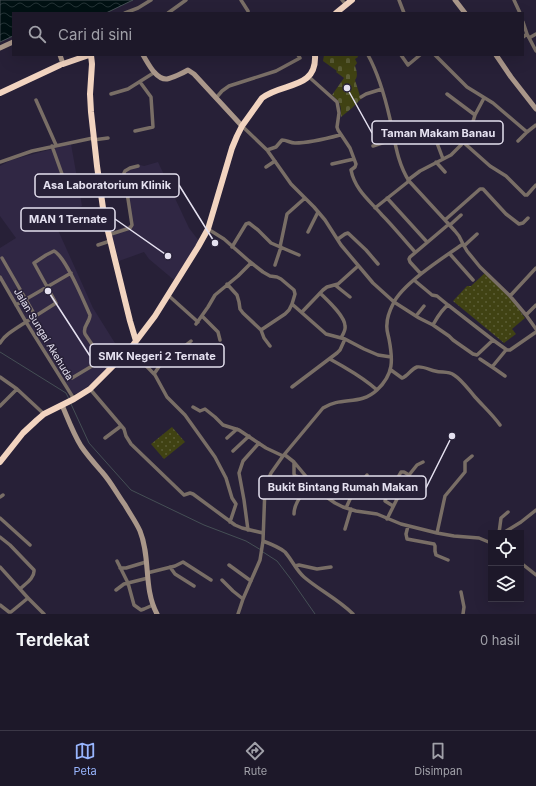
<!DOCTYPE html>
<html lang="id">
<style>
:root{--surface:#1d1829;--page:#2a2535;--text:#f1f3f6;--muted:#a0a0a8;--line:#3b3746;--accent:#98b5fd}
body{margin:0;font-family:Inter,sans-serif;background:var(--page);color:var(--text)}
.controls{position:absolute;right:12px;bottom:12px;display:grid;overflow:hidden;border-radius:0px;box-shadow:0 4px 16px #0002}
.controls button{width:36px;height:36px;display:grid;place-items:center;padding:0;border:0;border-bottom:1px solid var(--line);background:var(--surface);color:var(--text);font:20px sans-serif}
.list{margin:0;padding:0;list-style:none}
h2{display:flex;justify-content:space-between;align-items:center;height:52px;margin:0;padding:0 16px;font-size:17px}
h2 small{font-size:13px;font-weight:400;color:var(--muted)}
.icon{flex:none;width:22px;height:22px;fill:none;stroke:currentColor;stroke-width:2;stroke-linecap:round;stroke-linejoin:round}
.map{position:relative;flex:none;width:536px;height:614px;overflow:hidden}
.search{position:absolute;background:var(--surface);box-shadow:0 4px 16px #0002;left:12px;right:12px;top:12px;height:44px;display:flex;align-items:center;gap:10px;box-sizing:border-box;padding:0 14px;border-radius:0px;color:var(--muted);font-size:15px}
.sheet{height:116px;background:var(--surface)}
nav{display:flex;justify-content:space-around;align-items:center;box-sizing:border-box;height:56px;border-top:1px solid var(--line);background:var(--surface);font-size:11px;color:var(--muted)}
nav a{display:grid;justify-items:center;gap:2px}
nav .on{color:var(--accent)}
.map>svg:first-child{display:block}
</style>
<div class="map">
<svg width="536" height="614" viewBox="0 0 536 614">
<defs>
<pattern id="grass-dots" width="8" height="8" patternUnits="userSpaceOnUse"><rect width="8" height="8" fill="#404213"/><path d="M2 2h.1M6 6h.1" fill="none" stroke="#5b5d36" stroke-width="1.8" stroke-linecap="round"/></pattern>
<pattern id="cemetery-stones" width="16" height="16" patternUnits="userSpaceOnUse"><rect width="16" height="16" fill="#404213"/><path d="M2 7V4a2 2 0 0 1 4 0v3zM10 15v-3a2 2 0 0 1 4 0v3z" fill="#5b5d36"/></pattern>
<pattern id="water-waves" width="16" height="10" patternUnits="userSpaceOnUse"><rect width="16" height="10" fill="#001113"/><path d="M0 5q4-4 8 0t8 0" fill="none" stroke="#253336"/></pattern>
</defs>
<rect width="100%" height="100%" fill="#272037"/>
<!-- built -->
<path fill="#302744" d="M71 144 82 206 53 219 93 308 123 356 94 382 78 393 73 394 72 393 29 324 0 274V248L16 238 0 216V166L11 160Z
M158 162 189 228 199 241 174 280 149 259 144 252 119 261 111 232 131 224 124 169 140 165 144 166Z"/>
<!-- grass -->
<path fill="url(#grass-dots)" d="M486 272 515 304 525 318 512 329 516 334 504 343 453 301 467 286H471Z
M172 427 185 442 164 459 151 444Z"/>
<!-- cemetery -->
<path fill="url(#cemetery-stones)" d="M324 55H357L358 57 355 59 357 63 355 66C357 71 358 77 355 80L360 96 361 99 352 108 341 117C341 105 341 102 332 95L344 78 336 72 337 71 323 61Z"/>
<!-- water -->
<path fill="url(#water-waves)" stroke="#454f55" d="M0 0H133L106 13H13V36L0 42Z"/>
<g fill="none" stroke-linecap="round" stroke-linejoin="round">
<!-- stream -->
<path stroke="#454f55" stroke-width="1" d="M0 352 66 393 69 399
M71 404 89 443 131 490 204 525 246 541 261 550
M263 552 277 561 290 578 315 614"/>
<!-- street -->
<path stroke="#796e66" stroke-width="3.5" d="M241 0 248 11
M342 0 346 5
M399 0 404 13
M514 0 520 13
M125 13 138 8 151 0
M168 13 186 0
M523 22 527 34 523 37
M527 34 536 51
M529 38 536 34
M368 55C379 75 385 97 390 119 395 141 397 162 409 181L455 231 459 236 463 244 467 251 480 267 510 296 526 315 536 329
M401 55 408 65 420 55
M435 55 467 87 493 103 527 132 536 125
M309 77 337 102 339 113 337 127 338 130 350 148 356 164 355 167 351 170C355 190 370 201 382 215 394 227 404 240 415 252
M111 94 128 89 155 72
M447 94 475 115
M361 97 366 94 382 89
M216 98 222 91 229 86 276 71 300 58 298 55
M36 100 56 145
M242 126 267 150 291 184 314 207 325 220 341 245 373 283 394 302
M135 131 153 127 151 97 140 82
M93 140 108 138
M518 141 527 132
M463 142 490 166 506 176 525 195H527L536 185
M437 143 443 159
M52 146 67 188
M373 146 394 139
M267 150 276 147 282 140C287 140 290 143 295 143 310 143 325 139 340 135
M0 162 32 151 93 138
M436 162 445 172
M332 164 354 159
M266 167 275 161
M408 180 420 171 451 155 461 145 470 131 475 115 484 98
M387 198 427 242
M375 208 409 181
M445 220 480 189H483L506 214 519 224 523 223 528 218
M450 225 461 215
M208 229 224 239 249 261 263 272 270 276 277 277 281 279 294 290 295 294 292 304 289 310 285 314 261 330 243 313 240 309 239 302 237 295 227 284
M308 232 318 212
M108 235 130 228 132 225 124 173 125 171 130 168 138 166
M338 239 345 234 348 233 366 250 378 264
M98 245 110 241
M464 246 477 234
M232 247 246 224 249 223 258 230 271 243 299 255
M280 247 287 214 305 198
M450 254 473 280
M2 258 36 317
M275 265 281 247
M421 274 410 262 409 259 410 257 449 224
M0 277 26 322 74 399
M414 280 432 295 437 296 448 305
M335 285 350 297
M320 293C327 300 345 316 345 326 346 330 343 334 341 338
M168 295 198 322
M510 296 536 268
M394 302 419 318 433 325 449 336 453 340 473 354 477 355 493 340 507 350H510L536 332
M292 304 326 334 345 339 364 349 378 355 391 357
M16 305 71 273
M302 312 323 290 327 287 338 284 358 266
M526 315 536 305
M202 316 218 332 220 340
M416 316 424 306
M196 324 208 307 215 295 238 276 251 263
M433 325C437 318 441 310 448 305L493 340
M261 330 264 338 270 346
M0 343C2 340 4 337 7 335 10 332 23 324 26 322L56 303 34 263 46 255 54 251C66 257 84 302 90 315 90 323 82 326 85 334L109 370
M130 349 155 375 167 397 185 415 215 457 226 478 232 498 236 504 230 522
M330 359C335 362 339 364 344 367 356 374 367 381 377 390
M480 359 492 367
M391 370 402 378C408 376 411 369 417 367 423 366 430 370 435 371 442 373 448 371 454 375 462 380 468 389 475 397 484 407 493 415 500 425
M154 374 167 355 171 357 191 341
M505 376 495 369 492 367 506 350
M0 377 17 389 44 414
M72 378 102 360
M292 387 337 353 340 350 345 339
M90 389 124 429 126 436 131 444 184 495 190 493 193 494 235 525 242 528 263 533
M0 406 17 389
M193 407 200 411 205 409 215 417 223 425 239 430 266 448 283 456
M105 438 121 426
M227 438 237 429
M233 451 249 436
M285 455 294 462 309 480 325 496 335 503 343 507 356 511 377 514 401 524 437 533 454 536 479 538 491 543
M294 463V474L295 476 299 477 303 480 306 487V489C301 496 294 504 294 514
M0 497 3 495
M393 506 385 501 386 498 401 472H404L409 475
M346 508 351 497 367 475
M0 518 30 545
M387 519 409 475 417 465 423 462
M408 526 406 534 407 539 434 544 435 546V551L436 555 448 560
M345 529 351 509
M248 530 244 500 239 473 243 461 259 443
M437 533 445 496 465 472V462L472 456
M499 533 501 518 508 512
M503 533 521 522 536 510
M0 537 10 545 34 570C35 578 25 584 20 589
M263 541C271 544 279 547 285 552 292 560 296 570 304 577 319 590 338 599 353 614
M117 561 128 583 134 605 141 610 144 609 153 605
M521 563 536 575
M229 565 251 581
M295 566 299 565 317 569 331 567
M0 567 28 598 11 612H9L0 605
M170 567 175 574 194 586
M120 568H126L146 562
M147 573 175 566 183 562 211 580
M222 580 233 591 243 599
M116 590 124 584 148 578
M461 592 464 607 463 614
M28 598 44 614
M238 614 243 599 260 560 263 541 265 487 271 473 283 456 323 408C342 396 360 406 377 390 394 374 393 360 389 339 388 334 386 329 387 324 387 317 390 310 393 304 402 284 444 257 463 244"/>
<!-- secondary -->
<path stroke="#aa978a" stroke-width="5" d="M455 0 465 13
M0 48 13 42
M60 55 63 64
M143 55C148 63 156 80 167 79 172 78 183 73 188 70L194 74 242 126
M496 55 511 77 536 109
M62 405C68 419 73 433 81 446 87 455 95 464 102 472 111 482 117 494 125 505 130 514 136 522 140 531 151 558 143 588 157 614"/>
<!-- highway -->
<path stroke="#f2d4c0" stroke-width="6" d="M336 13 352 0
M91 55 92 64 90 94 91 112 97 166 104 215 130 321 136 341
M63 64 89 55
M0 93 60 65
M0 462 23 433 37 420 44 414 74 399 90 389 130 349 155 316 198 247 208 229 232 148 237 136 242 126 262 98C282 82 317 90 315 55"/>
</g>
<g text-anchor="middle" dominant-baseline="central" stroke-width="3" stroke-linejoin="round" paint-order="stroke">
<!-- street labels -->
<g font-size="10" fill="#e5e1f0" stroke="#272037">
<text transform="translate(44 334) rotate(59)">Jalan Sungai Akehuda</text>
</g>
</g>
<!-- callouts -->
<path fill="none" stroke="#e5e1f0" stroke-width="1.5" d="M347 88L372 133M215 243L179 185M168 256L115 219M48 291L90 356M452 436L426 488"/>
<g fill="#e5e1f0" stroke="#272037" stroke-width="1.5">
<circle cx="347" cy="88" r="4"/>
<circle cx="215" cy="243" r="4"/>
<circle cx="168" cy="256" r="4"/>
<circle cx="48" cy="291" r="4"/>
<circle cx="452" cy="436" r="4"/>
</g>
<g fill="#272037" stroke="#e5e1f0" stroke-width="1.5">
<rect x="372" y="121" width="131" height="23" rx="4"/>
<rect x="35" y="174" width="144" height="23" rx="4"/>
<rect x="21" y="208" width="94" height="23" rx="4"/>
<rect x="90" y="344" width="134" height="23" rx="4"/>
<rect x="259" y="476" width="167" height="23" rx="4"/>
</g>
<g font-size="11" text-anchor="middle" font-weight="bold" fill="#e5e1f0">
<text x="438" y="137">Taman Makam Banau</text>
<text x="107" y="189">Asa Laboratorium Klinik</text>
<text x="68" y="223">MAN 1 Ternate</text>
<text x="157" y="360">SMK Negeri 2 Ternate</text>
<text x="343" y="491">Bukit Bintang Rumah Makan</text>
</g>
</svg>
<div class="controls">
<button><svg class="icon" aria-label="locate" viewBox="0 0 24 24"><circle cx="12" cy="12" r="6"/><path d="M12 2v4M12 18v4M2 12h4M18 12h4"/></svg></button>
<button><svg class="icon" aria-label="layers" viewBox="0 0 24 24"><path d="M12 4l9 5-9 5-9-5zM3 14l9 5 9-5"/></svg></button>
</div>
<div class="search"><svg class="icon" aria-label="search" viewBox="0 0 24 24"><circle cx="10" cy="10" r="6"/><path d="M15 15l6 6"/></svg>Cari di sini</div>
</div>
<section class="sheet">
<h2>Terdekat<small>0 hasil</small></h2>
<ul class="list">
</ul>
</section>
<nav>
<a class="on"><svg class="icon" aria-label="map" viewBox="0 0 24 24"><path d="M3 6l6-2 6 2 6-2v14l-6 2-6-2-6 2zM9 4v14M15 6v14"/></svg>Peta</a>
<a><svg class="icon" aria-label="directions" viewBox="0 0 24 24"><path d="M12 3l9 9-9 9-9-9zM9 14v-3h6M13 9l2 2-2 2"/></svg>Rute</a>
<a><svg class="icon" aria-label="saved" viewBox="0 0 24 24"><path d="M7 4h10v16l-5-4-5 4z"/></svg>Disimpan</a>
</nav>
